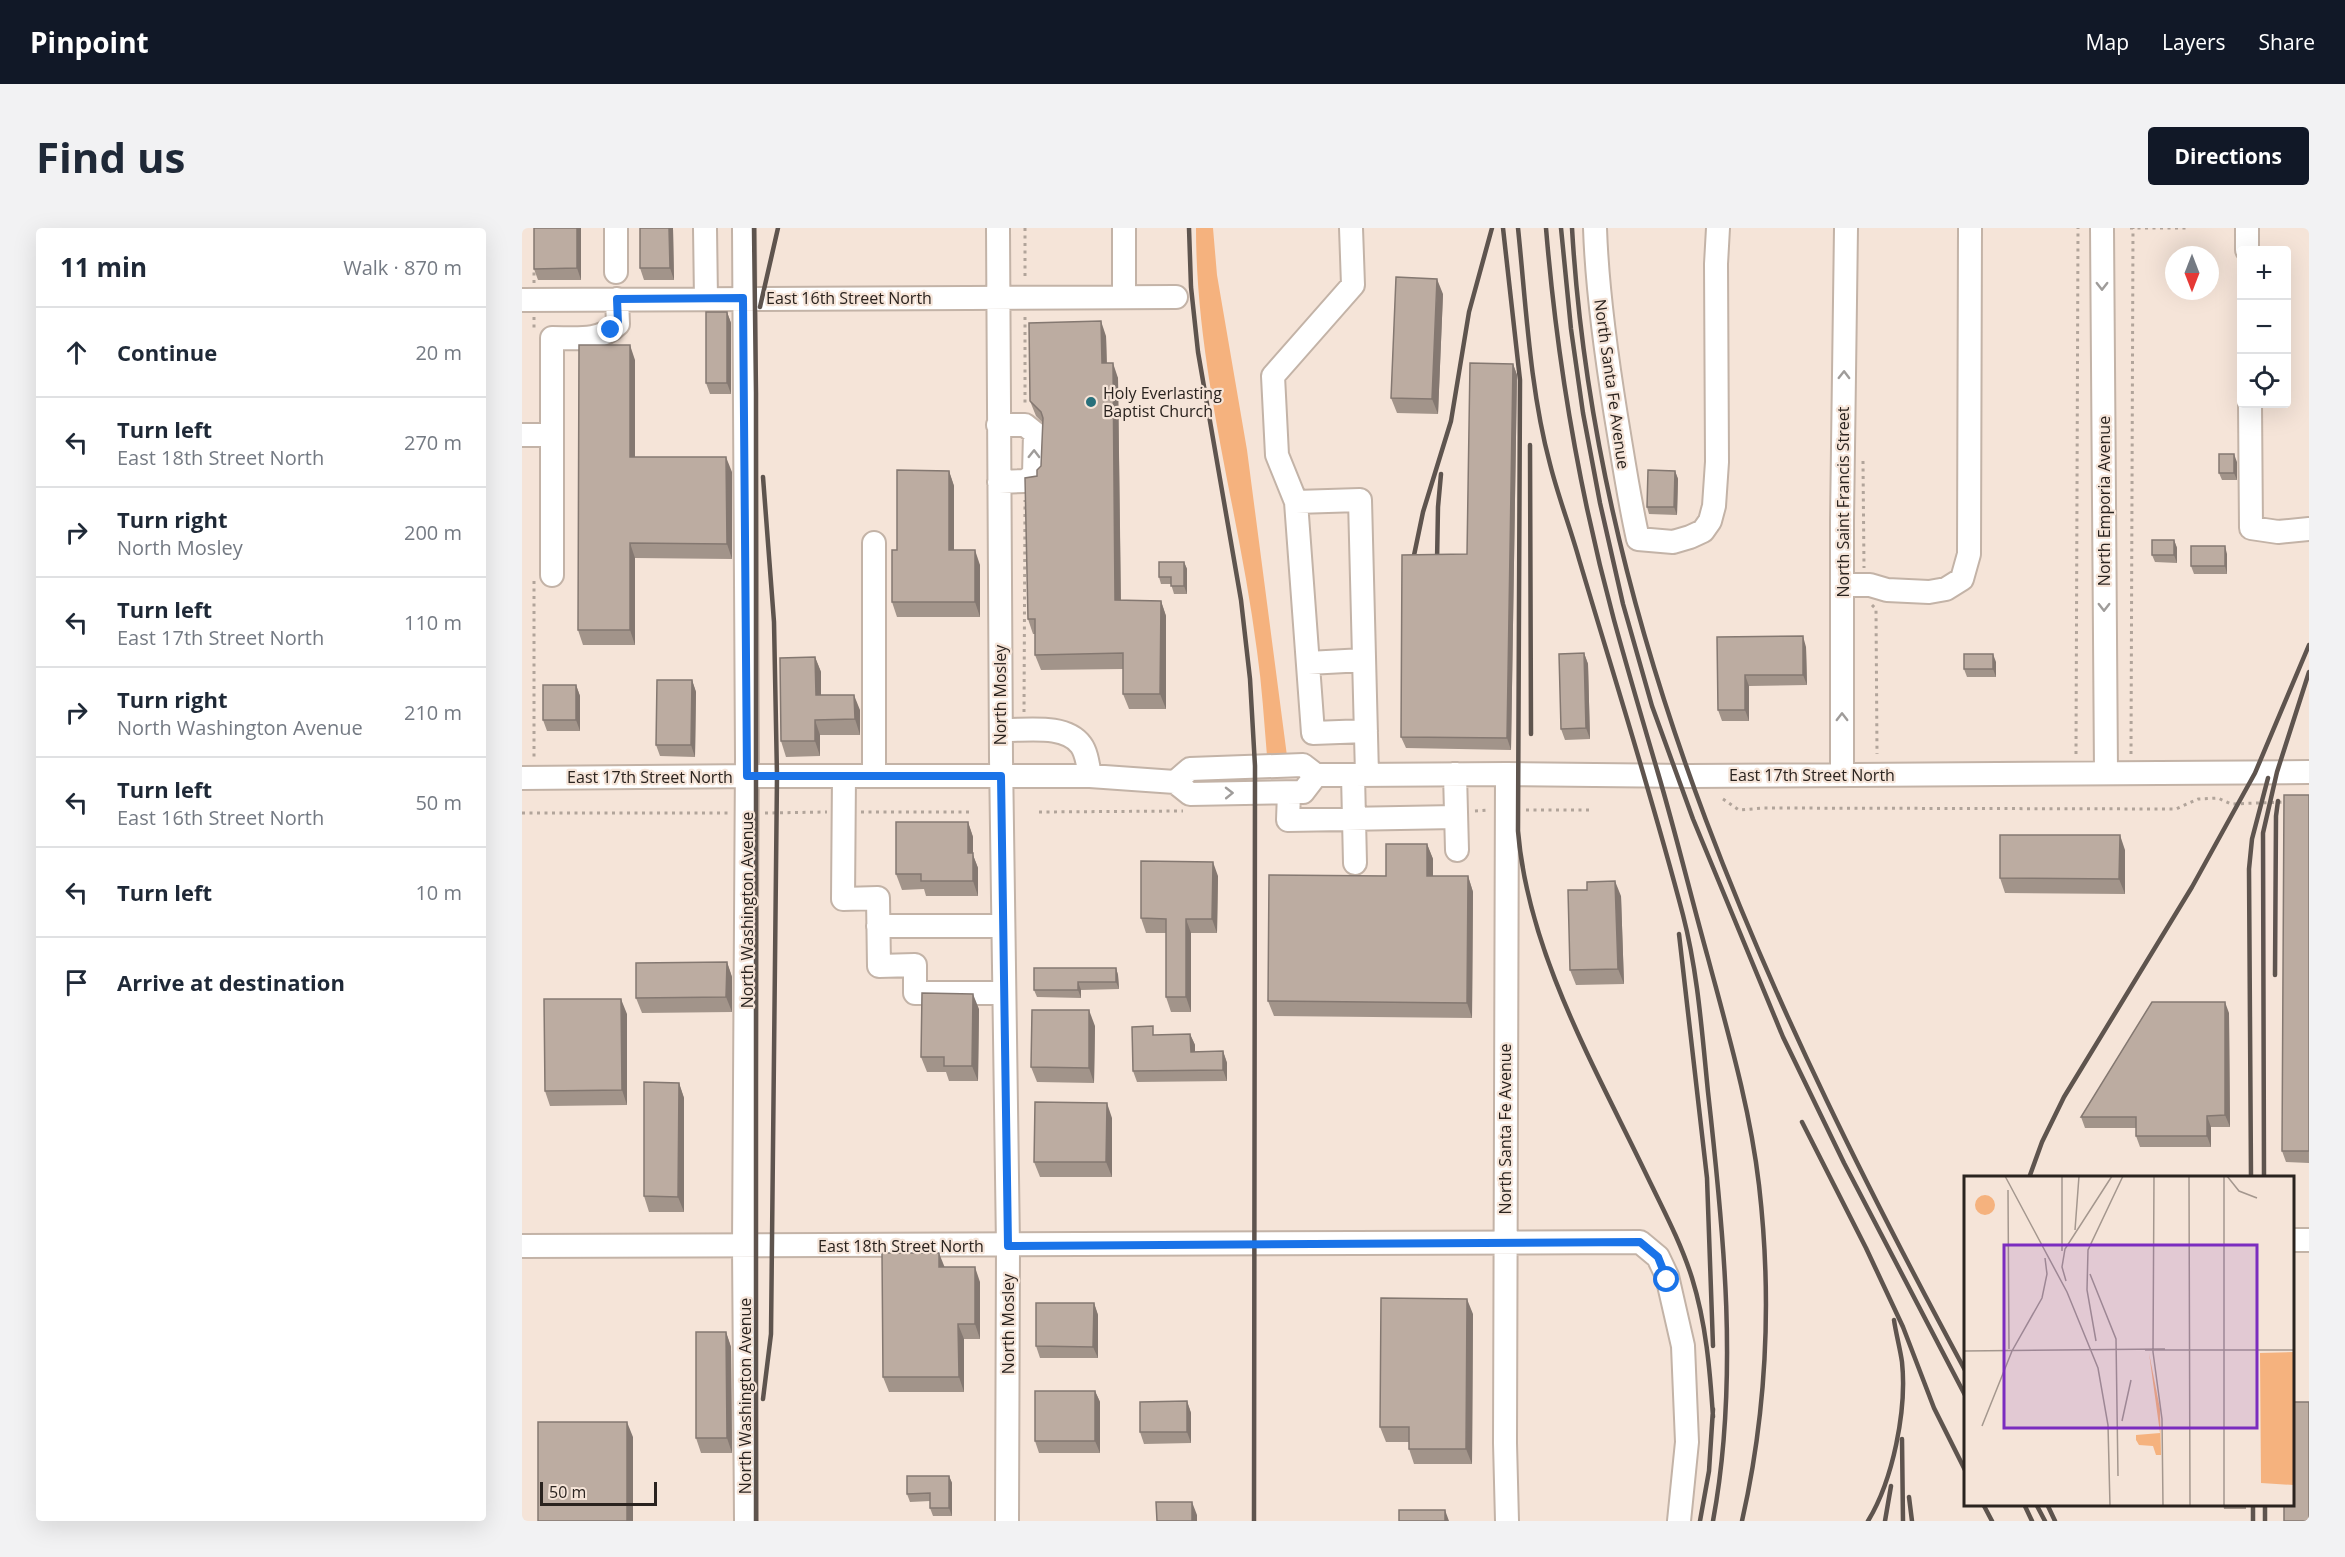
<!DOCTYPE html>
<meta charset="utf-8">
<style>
:root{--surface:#fff;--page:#f2f2f3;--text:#1f2937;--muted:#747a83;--line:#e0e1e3;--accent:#111827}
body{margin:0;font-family:"Open Sans",sans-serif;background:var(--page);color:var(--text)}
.controls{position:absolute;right:18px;top:18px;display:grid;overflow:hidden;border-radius:6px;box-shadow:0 6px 24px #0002}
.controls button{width:54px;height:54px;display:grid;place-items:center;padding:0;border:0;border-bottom:2px solid var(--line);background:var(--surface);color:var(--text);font:30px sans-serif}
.compass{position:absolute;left:1643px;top:18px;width:54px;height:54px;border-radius:50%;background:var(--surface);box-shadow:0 6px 24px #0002;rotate:180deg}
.scale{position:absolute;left:18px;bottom:15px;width:117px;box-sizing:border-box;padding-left:6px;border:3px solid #2a231f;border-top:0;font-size:16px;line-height:21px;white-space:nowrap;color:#2a231f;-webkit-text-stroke:4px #f5e4d8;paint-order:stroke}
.stop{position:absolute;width:18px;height:18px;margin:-14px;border:4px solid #1a73e8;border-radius:50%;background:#fff}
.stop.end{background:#1a73e8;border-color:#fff;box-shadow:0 2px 6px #0008}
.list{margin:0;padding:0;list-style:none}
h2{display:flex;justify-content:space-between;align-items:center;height:78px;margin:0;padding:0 24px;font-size:26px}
h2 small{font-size:20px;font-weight:400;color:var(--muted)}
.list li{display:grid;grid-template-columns:39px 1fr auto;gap:18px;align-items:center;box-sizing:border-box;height:90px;padding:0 24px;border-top:2px solid var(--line)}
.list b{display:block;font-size:22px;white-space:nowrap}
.list p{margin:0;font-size:20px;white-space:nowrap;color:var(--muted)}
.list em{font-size:20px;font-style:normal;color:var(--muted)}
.icon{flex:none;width:33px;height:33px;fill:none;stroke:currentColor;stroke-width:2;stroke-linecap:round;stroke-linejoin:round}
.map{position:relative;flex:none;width:1787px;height:1293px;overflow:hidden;border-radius:6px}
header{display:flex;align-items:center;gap:36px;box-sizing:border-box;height:84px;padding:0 30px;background:var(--accent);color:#fff}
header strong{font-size:28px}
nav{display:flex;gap:33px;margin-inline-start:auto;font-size:21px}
.intro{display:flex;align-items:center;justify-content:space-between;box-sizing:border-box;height:144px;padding:0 36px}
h1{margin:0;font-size:42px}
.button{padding:15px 27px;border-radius:6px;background:var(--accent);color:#fff;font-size:21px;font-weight:700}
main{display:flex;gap:36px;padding:0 36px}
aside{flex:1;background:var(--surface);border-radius:6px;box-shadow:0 6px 24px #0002}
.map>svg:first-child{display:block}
</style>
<header>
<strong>Pinpoint</strong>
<nav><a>Map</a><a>Layers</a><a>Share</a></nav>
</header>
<div class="intro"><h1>Find us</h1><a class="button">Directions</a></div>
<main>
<aside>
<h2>11 min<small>Walk · 870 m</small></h2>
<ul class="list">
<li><svg class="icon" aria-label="ahead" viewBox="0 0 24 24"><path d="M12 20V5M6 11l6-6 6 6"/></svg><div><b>Continue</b></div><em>20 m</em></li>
<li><svg class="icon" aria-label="left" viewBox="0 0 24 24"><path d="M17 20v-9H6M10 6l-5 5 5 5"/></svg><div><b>Turn left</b><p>East 18th Street North</p></div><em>270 m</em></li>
<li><svg class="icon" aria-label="right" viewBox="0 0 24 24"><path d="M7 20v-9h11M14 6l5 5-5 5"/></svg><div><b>Turn right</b><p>North Mosley</p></div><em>200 m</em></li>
<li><svg class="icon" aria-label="left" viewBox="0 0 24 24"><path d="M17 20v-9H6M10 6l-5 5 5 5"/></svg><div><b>Turn left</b><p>East 17th Street North</p></div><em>110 m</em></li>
<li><svg class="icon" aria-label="right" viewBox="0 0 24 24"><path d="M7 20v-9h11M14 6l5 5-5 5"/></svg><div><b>Turn right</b><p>North Washington Avenue</p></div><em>210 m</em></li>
<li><svg class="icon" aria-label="left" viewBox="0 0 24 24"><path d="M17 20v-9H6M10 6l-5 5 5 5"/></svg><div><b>Turn left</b><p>East 16th Street North</p></div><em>50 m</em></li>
<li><svg class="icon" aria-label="left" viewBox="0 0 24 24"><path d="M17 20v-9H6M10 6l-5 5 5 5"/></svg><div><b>Turn left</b></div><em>10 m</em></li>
<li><svg class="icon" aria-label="arrive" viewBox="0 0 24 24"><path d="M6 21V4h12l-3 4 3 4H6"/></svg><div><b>Arrive at destination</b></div></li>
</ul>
</aside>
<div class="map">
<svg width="1787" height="1293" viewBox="0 0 1787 1293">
<rect width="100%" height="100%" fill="#f5e4d8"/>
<!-- green -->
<path fill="#f5b27e" d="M674 0H691L695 47 725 222 765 528H745C742 493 740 458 735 423 717 282 674 144 674 0Z"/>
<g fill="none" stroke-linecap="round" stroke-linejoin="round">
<defs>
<path id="minor" d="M94 0V44
M183 0 184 71
M222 0 225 530 222 1018 224 1293
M476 0 479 530 486 1018 485 1293
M602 0V69
M1073 0C1075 63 1084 126 1094 188 1101 230 1107 271 1116 311L1151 314 1168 309 1181 303 1188 293 1192 278 1195 234 1194 36 1196 0
M1580 0 1584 545
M1725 0V22
M0 72 654 69
M1728 176 1729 300 1756 304 1787 301
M476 197H503L513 205 512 247 503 253 477 254
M0 207H30
M774 274 755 227 751 148 831 57 829 0
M352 315V548
M30 347V110C54 110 78 114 96 96L95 71
M1320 357H1348L1365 362 1407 364 1424 361 1440 351 1447 326 1448 0
M786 435 842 432
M479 502C502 503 543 495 559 517 565 525 566 538 568 548
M844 503 791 505 774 274 838 272 845 547
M933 546 935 622
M831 547 833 635
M1320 547V293L1324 0
M322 548 321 671 356 670 357 738 393 737V765H482
M0 550 234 548H568L653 554 668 566 781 564 794 547
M653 554 668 541 781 537 794 547H831L985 546 1167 548 1787 544
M767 565 766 592 934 589
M356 698H481
M1770 1012H1787
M0 1018 1118 1014 1136 1029 1145 1048 1161 1118 1165 1214 1157 1293
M985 1293 983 1215 985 546"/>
</defs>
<!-- minor casing -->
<use href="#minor" stroke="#c3b3a7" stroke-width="26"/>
<!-- path -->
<path stroke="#b1a49a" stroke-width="3" stroke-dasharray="3 4.5" stroke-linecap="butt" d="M503 0V52
M1608 0H1664
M12 55V41
M12 89V103
M503 89V178
M1341 233 1342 340
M12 353V531
M1350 377 1354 381 1355 526
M502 484 503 272
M1554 526 1556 0
M1609 526 1611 0
M1201 571 1217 582 1242 580 1654 581 1676 571 1696 570 1709 576 1764 574
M1004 582H1068
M953 583 967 582
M339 584H448
M517 584 661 583
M0 585H206
M243 585 305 584"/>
<!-- minor -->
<use href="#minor" stroke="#fff" stroke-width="22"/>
<!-- rail -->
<path stroke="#5e544e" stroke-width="4.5" d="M232 0 234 165V1293
M667 0 669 59 676 124 719 372 728 451 733 538 732 1293
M981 0 998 152 996 603C1006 725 1074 841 1126 950 1142 983 1159 1015 1170 1050 1184 1095 1188 1142 1191 1189
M996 0C1004 77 1008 162 1028 236 1036 268 1048 299 1057 331 1092 449 1130 568 1161 687 1176 745 1180 805 1186 864 1202 1006 1217 1152 1191 1293
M1024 0C1035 133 1057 263 1092 392 1106 443 1121 494 1136 545 1154 606 1169 669 1186 730 1206 805 1228 880 1237 957 1250 1070 1245 1182 1220 1293
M1039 0 1049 101 1061 185 1078 275 1101 376 1130 478 1171 591 1261 809 1322 935 1444 1169
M1050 0C1074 410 1252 788 1444 1144
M238 79 256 0
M1008 217 1009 506
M915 334 916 279 919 246
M890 337 901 284 929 193 947 84 970 0
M1157 706 1185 950 1191 1118
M1753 747 1754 588 1756 573
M1280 894 1344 1020 1381 1099 1412 1180 1444 1244
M1507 950 1520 914 1542 869 1670 659 1733 545 1787 417
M1729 950 1727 641 1730 611 1746 550
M1742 950 1741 605 1755 544 1787 444
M241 1171 249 1106 255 548 252 394 241 249
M1380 1211 1381 1293
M1387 1269 1390 1293
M1461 1276 1470 1293
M1502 1276 1510 1293
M1514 1276 1523 1293
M1525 1276 1533 1293
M1731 1276V1293
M1743 1276V1293
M1178 1293 1187 1243 1191 1181
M1346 1293C1371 1252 1385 1182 1380 1134 1378 1120 1374 1106 1372 1092
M1363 1293 1369 1258"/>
</g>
<!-- wall -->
<path fill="#a2948a" d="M12 0H59V52H16L12 41Z
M118 0H151L152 52H122L118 40Z
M921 66 916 186 875 185 869 170Z
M205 84 209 95V166H188L184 155Z
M584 108 585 135 596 150 599 372 639 373 644 388V481H607L601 466V441L519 442 513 427V406H511L506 391 515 248 519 238 521 195 514 188 508 173Z
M113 132V229L210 244V331L113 330V417H61L56 402Z
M991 136 995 147 989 522 884 520 879 509 945 326Z
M1715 234V252H1700L1697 245Z
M427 243 432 258V322L458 337V389H375L370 374 375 322Z
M1153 243 1156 251 1155 287 1127 286 1125 279Z
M1652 312 1655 320V335L1633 334 1630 327Z
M1705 326V346H1672L1669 338Z
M662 334 665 341V366H652L649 356H639L637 349Z
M1195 409 1284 419 1285 457 1227 458V493H1200L1196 482Z
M1062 425 1066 436 1068 511 1043 512 1039 501Z
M293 429 299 444V467L338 482V507H298V528L264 529 259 513Z
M1474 434V449H1445L1442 441Z
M170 452 174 464 173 529 138 528 134 517Z
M54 457 58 468V503H25L21 492Z
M1787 567V935L1764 934 1760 923Z
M446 594 451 609V627L456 640V668H404L402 661 380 662 374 646Z
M905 616 911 631V648H946L951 664 950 790 752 788 746 773 864 648Z
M1603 622V666L1483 665 1478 650Z
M696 648 695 705H669V784H649L644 769V705H624L619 690Z
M1099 668 1102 756 1054 757 1048 742Z
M205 734 210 749V784L120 785 114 770Z
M594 740 596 747 597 761 559 762V770L515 769 512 762Z
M457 781 456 853H427L424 844H405L399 829Z
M1707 785 1708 899H1689V919H1618L1614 908V900H1563L1559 889Z
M105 786V877L28 878 23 863Z
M573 798 572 855 515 854 509 839Z
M668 806 673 817V824L701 823 705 835V853L615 854 611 843 634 807Z
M157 855 162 870V984H127L122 968Z
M590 890V949H518L512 934Z
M422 1039 458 1054V1111H442V1164H367L361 1149Z
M572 1075 576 1087V1130H518L514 1118Z
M951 1086 950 1236H892L887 1221V1214H864L858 1199Z
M204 1104 209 1119 210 1225H179L174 1210Z
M573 1163 578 1174V1225H517L513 1213Z
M665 1173 669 1185V1215L622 1216 618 1204Z
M427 1248 430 1255V1288H411L408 1280V1273L388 1274 385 1266Z
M1701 1276H1724V1281H1702Z"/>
<!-- shaded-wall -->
<path fill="#847871" d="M55 0H59V52L55 40Z
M147 0H151L152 52 148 40Z
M915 51 921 66 916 186 910 171Z
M205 84 209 95V166L205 155Z
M579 93 584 108 585 150 580 135Z
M108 117 113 132V244L108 229Z
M591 135 596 150 599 388 593 372Z
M991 136 995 147 989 522 985 510Z
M1712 226 1715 234V252L1712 245Z
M204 229 210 244V331L205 316Z
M427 243 432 258V337L427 322Z
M1153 243 1156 251 1155 287 1152 279Z
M1652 312 1655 320V335L1652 327Z
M108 315 113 330V417L108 402Z
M1703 318 1705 326V346L1703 338Z
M453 322 458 337V389L453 374Z
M662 334 665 341V366L662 358Z
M639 373 644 388V481L638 466Z
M1281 408 1284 419 1285 457 1281 447Z
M1062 425 1066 436 1068 511 1064 500Z
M1471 426 1474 434V449L1471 441Z
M293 429 299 444V482L294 467Z
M1223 447 1227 458V493L1223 482Z
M170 452 174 464 173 529 169 517Z
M54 457 58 468V503L54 492Z
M332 467 338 482V507L333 491Z
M293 492 298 507V528L293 513Z
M446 594 451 609V627L456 640V668L451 653 446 625Z
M1598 607 1603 622V666L1597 651Z
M905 616 911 631V663L905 648Z
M691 634 696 648 695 705 690 691Z
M946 648 951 664 950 790 945 775Z
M1093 653 1099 668 1102 756 1096 741Z
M664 691 669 705V784L664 769Z
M205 734 210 749V784L204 769Z
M594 740 596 747 597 761 594 754Z
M556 754 559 762V770L556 762Z
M451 766 457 781 456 853 450 838Z
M99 771 105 786V877L100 862Z
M1703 774 1707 785 1708 899 1703 887Z
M567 782 573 798 572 855 567 840Z
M668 806 673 817V835L669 824Z
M701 823 705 835V853L701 842Z
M157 855 162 870V984L156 969Z
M585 875 590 890V949L584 934Z
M1685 888 1689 899V919L1685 908Z
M417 1025 423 1040 417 1039Z
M453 1039 458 1054V1111L453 1096Z
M945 1071 951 1086 950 1236 944 1221Z
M572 1075 576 1087V1130L571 1119Z
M436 1096 442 1111V1164L437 1149Z
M204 1104 209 1119 210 1225 205 1210Z
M573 1163 578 1174V1225L573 1213Z
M665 1173 669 1185V1215L665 1204Z
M105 1194 111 1209V1293H105Z
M427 1248 430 1255V1288L427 1280Z
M670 1274 675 1287V1293H670Z
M923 1282 927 1293H923Z"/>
<!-- building -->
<path fill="#bcaca1" stroke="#847871" stroke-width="1.5" d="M12 0H55V40L12 41Z
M118 0H147L148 40H118Z
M874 49 915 51 910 171 869 170Z
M184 84H205V155H184Z
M579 93 580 135H591L593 372 639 373 638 466H601V425L513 427V391H506L503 250 515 248V242L519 238 521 190 519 184 508 173 507 95Z
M57 117H108V229H204L205 316 108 315V402H56Z
M948 135 991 136 985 510 879 509 880 327 945 326Z
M1697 226H1712V245H1697Z
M375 242 427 243V322H453V374H370V322H375Z
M1126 242 1153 243 1152 279H1125Z
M1630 312H1652V327H1630Z
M1669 318H1703V338H1669Z
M637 334H662V358H649V349H637Z
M1281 408V447H1223V482H1196L1195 409Z
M1062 425 1064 500 1039 501 1037 426Z
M1442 426H1471V441H1442Z
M293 429 294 467H332L333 491 293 492V513H259L258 430Z
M135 452H170L169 517H134Z
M21 457H54V492H21Z
M1762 567H1787V923H1760Z
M374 594H446V625H451V653H399V646H374Z
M1478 607H1598L1597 651 1478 650Z
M864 616H905V648H946L945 775 746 773 747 647 864 648Z
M619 633 691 634 690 691H664V769H644V691L619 690Z
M1093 653 1096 741 1048 742 1046 662H1065V654Z
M205 734 204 769 114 770V735Z
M512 740H594V754H556V762H512Z
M400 765 451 766 450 838H422V829H399Z
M22 771H99L100 862 23 863Z
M1630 774H1703V887L1685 888V908H1614V889H1559Z
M510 782H567V840L509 839Z
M631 798V807L668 806 669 824 701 823V842L611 843 610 799Z
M122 854 157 855 156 969 122 968Z
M513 874 585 875 584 934H512Z
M360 1025H417V1039H453V1096H436L437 1149H361Z
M859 1070 945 1071 944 1221H887V1199H858Z
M514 1075H572L571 1119 514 1118Z
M174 1104H204L205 1210H174Z
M513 1163H573V1213H513Z
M665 1173V1204H618V1174Z
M1770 1174H1787V1293H1762V1276H1770Z
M16 1194H105V1293H16Z
M385 1248H427V1280H408V1265L385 1266Z
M634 1274H670V1293H635Z
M877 1282H923V1293H877Z"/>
<!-- one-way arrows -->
<defs><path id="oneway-chevron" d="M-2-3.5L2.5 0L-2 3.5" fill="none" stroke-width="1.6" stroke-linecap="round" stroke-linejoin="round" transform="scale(1.5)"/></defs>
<g stroke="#9f9c9a">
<use href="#oneway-chevron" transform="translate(1580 58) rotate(90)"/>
<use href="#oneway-chevron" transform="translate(1322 147) rotate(-89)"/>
<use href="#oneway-chevron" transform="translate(512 226) rotate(-89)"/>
<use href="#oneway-chevron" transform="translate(1582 379) rotate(90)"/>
<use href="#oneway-chevron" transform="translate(1320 489) rotate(-90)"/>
<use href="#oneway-chevron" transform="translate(707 565) rotate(-1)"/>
</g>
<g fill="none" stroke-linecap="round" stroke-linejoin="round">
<!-- route -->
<path stroke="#1a73e8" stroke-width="8" d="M89 102 96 96 95 71 221 70 225 548H479L486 1018 1118 1014 1136 1029 1145 1052"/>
</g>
<!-- markers -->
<circle fill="#28707b" stroke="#f5e4d8" stroke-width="2" cx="569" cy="174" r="6"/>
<g text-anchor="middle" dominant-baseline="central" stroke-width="4.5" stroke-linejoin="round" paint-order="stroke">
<!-- street labels -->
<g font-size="16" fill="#2a231f" stroke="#f5e4d8">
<text x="327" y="70">East 16th Street North</text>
<text transform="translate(1090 156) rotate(82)">North Santa Fe Avenue</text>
<text transform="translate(1582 273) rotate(-90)">North Emporia Avenue</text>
<text transform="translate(1321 274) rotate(-90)">North Saint Francis Street</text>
<text transform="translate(478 467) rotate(-90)">North Mosley</text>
<text x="1290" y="547">East 17th Street North</text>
<text x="128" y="549">East 17th Street North</text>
<text transform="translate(225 682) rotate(-90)">North Washington Avenue</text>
<text transform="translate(983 901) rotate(-90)">North Santa Fe Avenue</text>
<text x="379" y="1018">East 18th Street North</text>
<text transform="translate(486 1096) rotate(-90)">North Mosley</text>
<text transform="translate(223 1168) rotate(-90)">North Washington Avenue</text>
</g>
<!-- poi labels -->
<g font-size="16" fill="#2a231f" stroke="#f5e4d8" text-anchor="start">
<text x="581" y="165">Holy Everlasting<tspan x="581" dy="18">Baptist Church</tspan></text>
</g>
</g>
<!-- overview -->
<g transform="translate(1442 948)">
<rect width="330" height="330" fill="#f5e4d8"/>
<path d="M11 29a10 10 0 1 1 20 0a10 10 0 1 1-20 0ZM330 176V309L297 307 296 177ZM185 177 196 233 197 279H192L189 270 175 269 172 264V259L196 257Z" fill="#f5b27e"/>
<path fill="none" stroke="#a4978e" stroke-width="1.5" d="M41 0 103 116 134 192 144 249 146 330M98 0V75M190 0 189 176 198 243 199 330M225 0 226 330M260 0V330M263 0 275 15 293 22M44 14 45 173M111 54 115 0M126 98 152 163 154 300M102 105 98 91 101 73 148 0M132 165 123 114 124 74 159 0M181 174H330M0 175 201 173M158 245 167 204M18 250 48 175 78 122 83 98 81 82"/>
<path fill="#7b2cbf" fill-opacity="0.15" stroke="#7b2cbf" stroke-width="3" d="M40 69H293V252H40Z"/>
<rect width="330" height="330" fill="none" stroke="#2a231f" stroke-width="3"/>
</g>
</svg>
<div class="controls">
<button>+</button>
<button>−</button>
<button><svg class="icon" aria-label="locate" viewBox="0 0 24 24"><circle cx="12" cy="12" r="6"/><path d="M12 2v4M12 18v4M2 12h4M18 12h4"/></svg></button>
</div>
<svg class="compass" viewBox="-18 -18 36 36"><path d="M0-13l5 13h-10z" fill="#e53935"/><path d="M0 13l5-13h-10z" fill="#747a83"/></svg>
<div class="scale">50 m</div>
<div class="stop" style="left:1145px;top:1052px"></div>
<div class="stop end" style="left:89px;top:102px"></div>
</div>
</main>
